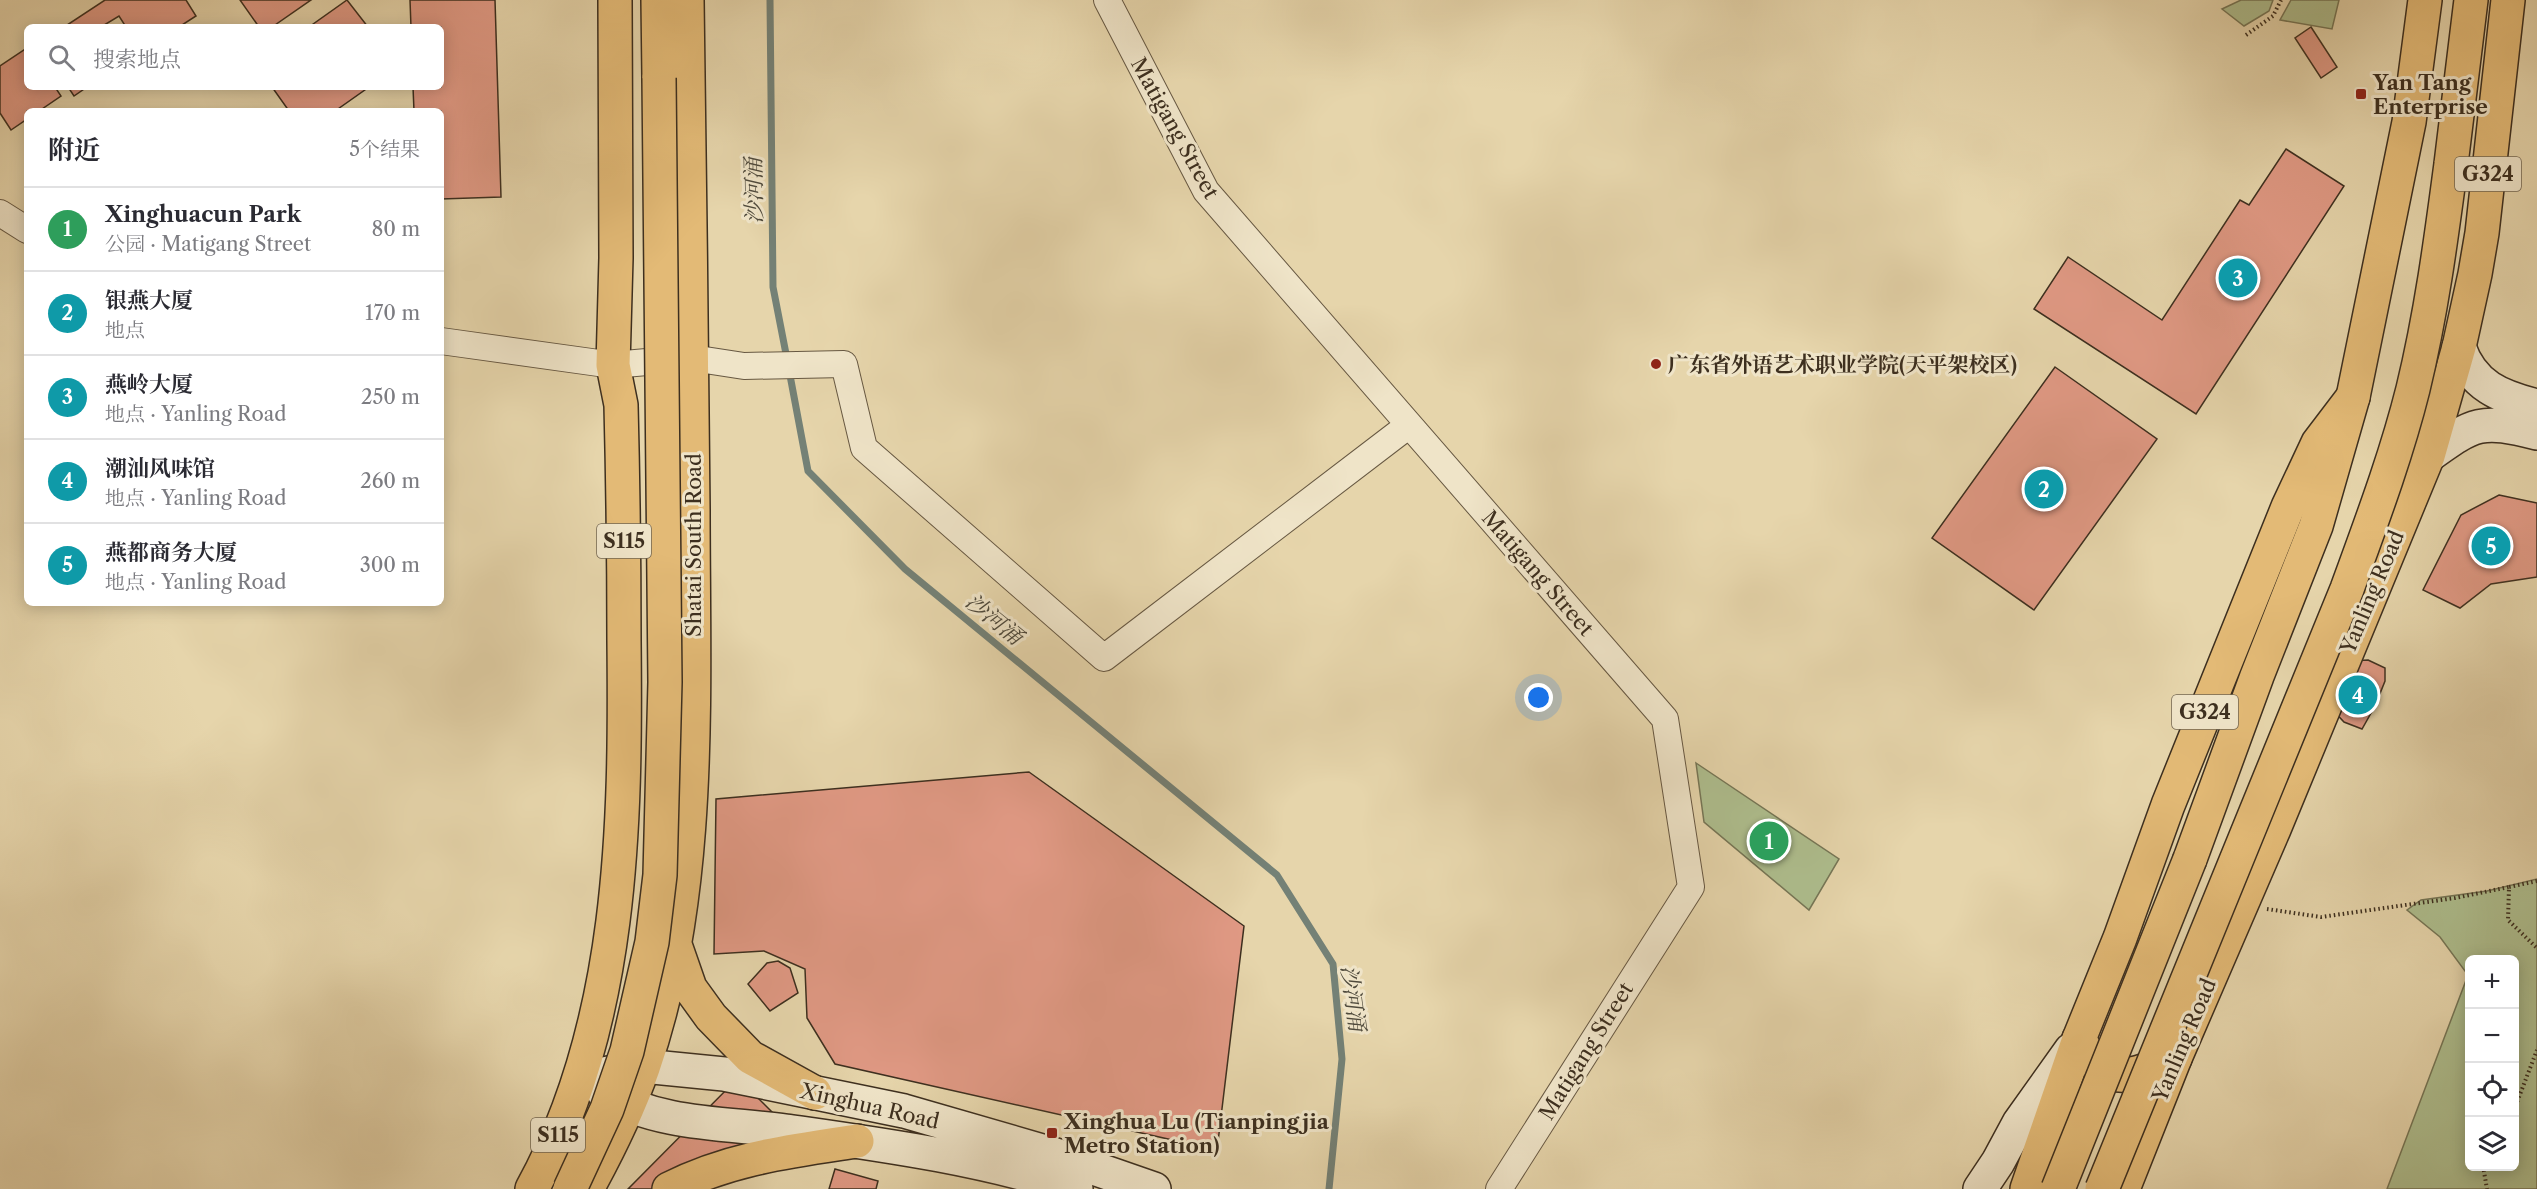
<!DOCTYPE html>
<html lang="zh">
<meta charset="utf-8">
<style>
:root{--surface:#fff;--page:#f2f2f3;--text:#2b2b33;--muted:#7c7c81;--line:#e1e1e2;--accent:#ea580c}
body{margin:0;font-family:"Libre Caslon Text","Noto Serif SC",serif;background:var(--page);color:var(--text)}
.controls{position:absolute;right:18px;bottom:18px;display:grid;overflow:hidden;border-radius:9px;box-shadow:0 3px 15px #0003}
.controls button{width:54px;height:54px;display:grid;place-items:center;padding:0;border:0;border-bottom:2px solid var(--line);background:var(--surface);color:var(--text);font:30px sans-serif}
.you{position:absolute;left:1539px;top:698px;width:21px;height:21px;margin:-15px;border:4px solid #fff;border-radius:50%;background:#1a73e8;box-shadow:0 0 0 9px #1a73e833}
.badge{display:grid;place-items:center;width:39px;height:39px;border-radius:50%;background:var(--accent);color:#fff;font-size:20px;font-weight:700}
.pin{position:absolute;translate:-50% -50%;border:3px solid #fff;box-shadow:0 2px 6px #0006}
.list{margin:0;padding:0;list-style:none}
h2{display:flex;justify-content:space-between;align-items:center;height:78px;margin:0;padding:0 24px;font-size:26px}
h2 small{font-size:20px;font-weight:400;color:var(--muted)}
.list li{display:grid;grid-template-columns:39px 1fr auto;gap:18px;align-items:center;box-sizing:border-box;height:84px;padding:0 24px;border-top:2px solid var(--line)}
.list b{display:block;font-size:22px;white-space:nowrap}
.list p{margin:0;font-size:20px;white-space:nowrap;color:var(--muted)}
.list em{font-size:20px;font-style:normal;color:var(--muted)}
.icon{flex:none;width:33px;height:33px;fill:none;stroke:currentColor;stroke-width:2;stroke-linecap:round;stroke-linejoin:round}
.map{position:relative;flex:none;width:2537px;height:1189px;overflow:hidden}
.search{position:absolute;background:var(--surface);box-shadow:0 3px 15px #0003;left:24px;top:24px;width:420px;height:66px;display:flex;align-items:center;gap:15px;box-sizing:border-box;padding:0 21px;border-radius:9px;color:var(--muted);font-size:22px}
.panel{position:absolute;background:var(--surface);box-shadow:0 3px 15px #0003;left:24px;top:108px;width:420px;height:498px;border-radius:9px}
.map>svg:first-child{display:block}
</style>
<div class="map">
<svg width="2537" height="1189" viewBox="0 0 2537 1189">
<rect width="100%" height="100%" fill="#e6d5ab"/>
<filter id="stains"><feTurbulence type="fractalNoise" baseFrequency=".00333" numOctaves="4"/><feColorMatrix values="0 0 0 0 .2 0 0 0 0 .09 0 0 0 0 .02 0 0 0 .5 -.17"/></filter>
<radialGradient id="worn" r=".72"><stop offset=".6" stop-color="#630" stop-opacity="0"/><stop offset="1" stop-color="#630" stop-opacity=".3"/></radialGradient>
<!-- green -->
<path fill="#aebe8e" stroke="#767656" stroke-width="1.5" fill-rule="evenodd" d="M2241 0H2273L2269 11 2244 26 2222 9Z
M2291 0H2339L2332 29 2280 20Z
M1696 763 1839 859 1809 910 1704 822Z
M2537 879V1189H2387L2468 975 2440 937 2407 910 2421 900 2487 891ZM2470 960H2514V1166H2470Z"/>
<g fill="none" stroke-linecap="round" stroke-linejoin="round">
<!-- stream -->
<path stroke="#748176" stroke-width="7" d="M770 0 773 287 787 359
M789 370 808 471 905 569 1277 875 1333 964 1342 1059 1329 1189"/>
</g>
<!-- building -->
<path fill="#e09984" stroke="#3d2f1f" stroke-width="1.5" d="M105 0H186L196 16 179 27H126L119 16 101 27H64Z
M240 0H311L272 27H259Z
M347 0 368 27H309Z
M410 0H495L501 197 441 199V111H414L413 87H441V27H411Z
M2311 27 2337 67 2321 78 2295 38Z
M27 48V87H55L61 96 39 111H27V119L11 130 0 113V66Z
M68 87H87L74 96Z
M272 87H369L335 111H289Z
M2286 149 2344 186 2196 414 2034 309 2068 257 2162 320 2240 200 2249 205Z
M2055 367 2157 439 2034 610 1932 538Z
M2499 495 2537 503V577L2491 584 2460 608 2423 590 2461 515Z
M2368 660 2385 668V681L2375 706 2362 729 2344 722 2331 708 2350 661Z
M1029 772 1244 926 1217 1150 835 1064 807 1018 805 969 764 951 714 954 716 799Z
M778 961 790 968 798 993 770 1011 748 984 767 963Z
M738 1078 775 1115 700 1189H628Z
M835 1169 878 1181 876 1189H829Z"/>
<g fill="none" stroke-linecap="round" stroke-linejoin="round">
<defs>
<path id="street" d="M1107 0 1206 191 1665 719 1691 887 1499 1189
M0 213 27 230
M441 341 613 365 692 358 744 366 844 364 864 448 1104 658 1409 425"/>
<path id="secondary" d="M2459 347C2472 386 2501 397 2537 406
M2428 456C2475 422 2481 419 2537 433
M580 1079 643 1066 724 1074 904 1111 1056 1155 1154 1189
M604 1093C658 1125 725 1123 786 1131 884 1145 981 1158 1076 1189
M1980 1189 1998 1162 2019 1123 2071 1050"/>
<path id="primary" d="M674 942 690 988 711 1017 750 1057 815 1093
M532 1189C623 1023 626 825 624 641 624 562 623 484 621 405L613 365 616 258 615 0
M587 1189C608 1151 628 1110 643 1068 704 893 693 692 693 509 692 339 689 170 687 0
M669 1189C730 1158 791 1151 857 1141
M2027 1189 2079 1039 2120 938 2168 805 2288 507 2318 443 2353 397
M2123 1189 2175 1058 2274 829 2428 456 2459 347 2475 274 2482 233 2508 0"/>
<path id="highway" d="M658 0 659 78
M2451 164 2471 0
M2190 859 2257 676 2316 526 2353 397 2409 122 2425 0
M2079 1039C2108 1091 2129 1077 2175 1058"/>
</defs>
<!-- street casing -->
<use href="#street" stroke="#675842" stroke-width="28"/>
<!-- secondary casing -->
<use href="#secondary" stroke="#3d2f1f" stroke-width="36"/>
<!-- primary casing -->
<use href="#primary" stroke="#3d2f1f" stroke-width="36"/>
<!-- highway casing -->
<use href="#highway" stroke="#3d2f1f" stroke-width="36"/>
<!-- path -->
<path stroke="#3d2f1f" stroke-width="4" stroke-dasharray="1.5 3" stroke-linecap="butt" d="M2246 35 2273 16 2281 0
M2537 881 2509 887 2508 920 2537 948
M2267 909 2321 917 2455 898 2509 887
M2514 1110 2537 1050
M2483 1166 2487 1189"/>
<!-- street -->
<use href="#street" stroke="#efe4c8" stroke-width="26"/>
<!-- secondary -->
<use href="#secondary" stroke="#efe4c8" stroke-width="33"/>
<!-- primary -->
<use href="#primary" stroke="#e3ba76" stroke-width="33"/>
<!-- highway -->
<use href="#highway" stroke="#e3ba76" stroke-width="33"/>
<defs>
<path id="highway-bridge" d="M570 1189 607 1109 627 1051 652 942 660 875 665 682 659 78
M2058 1189 2190 859
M2102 1189 2347 589C2371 523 2396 457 2413 389 2431 315 2441 240 2451 164"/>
</defs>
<!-- highway-bridge casing -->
<use href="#highway-bridge" stroke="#3d2f1f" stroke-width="36" stroke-linecap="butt"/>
<!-- highway-bridge -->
<use href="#highway-bridge" stroke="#e3ba76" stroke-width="33"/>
</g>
<!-- markers -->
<g fill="#8f2418" stroke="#efe4c8" stroke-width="2">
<rect x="2355" y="88" width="12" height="12" rx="3"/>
<circle cx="1656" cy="364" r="6"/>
<rect x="1046" y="1127" width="12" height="12" rx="3"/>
</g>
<g text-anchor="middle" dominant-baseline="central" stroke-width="6" stroke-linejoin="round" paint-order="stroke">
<!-- shield labels -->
<g fill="#efe4c8" stroke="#726552" stroke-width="1.5">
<rect x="2455" y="157" width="66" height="34" rx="4.5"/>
<rect x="597" y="524" width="54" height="34" rx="4.5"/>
<rect x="2172" y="695" width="66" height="34" rx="4.5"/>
<rect x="531" y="1118" width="54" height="34" rx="4.5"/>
</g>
<g font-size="20" font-weight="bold" fill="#3d2f1f">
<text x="2488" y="174">G324</text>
<text x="624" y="541">S115</text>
<text x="2205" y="712">G324</text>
<text x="558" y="1135">S115</text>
</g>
<!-- poi labels -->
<g font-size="21" font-weight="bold" fill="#3d2f1f" stroke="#efe4c8" text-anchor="start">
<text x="2373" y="82">Yan Tang<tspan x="2373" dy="24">Enterprise</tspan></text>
<text x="1668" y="364">广东省外语艺术职业学院(天平架校区)</text>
<text x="1064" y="1121">Xinghua Lu (Tianpingjia<tspan x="1064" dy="24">Metro Station)</tspan></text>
</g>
<!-- street labels -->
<g font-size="21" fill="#3d2f1f" stroke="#efe4c8">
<text transform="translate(1175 128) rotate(61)">Matigang Street</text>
<text transform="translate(693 545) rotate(-90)">Shatai South Road</text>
<text transform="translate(1538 573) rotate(49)">Matigang Street</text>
<text transform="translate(2372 592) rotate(-67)">Yanling Road</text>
<text transform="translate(2184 1040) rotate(-67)">Yanling Road</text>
<text transform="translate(1586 1051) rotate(-58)">Matigang Street</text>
<text transform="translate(870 1106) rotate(13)">Xinghua Road</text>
</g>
<!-- water labels -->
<g font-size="22" font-style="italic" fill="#4f4a3c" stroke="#efe4c8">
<text transform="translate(754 191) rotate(-91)">沙河涌</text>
<text transform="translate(994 619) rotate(39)">沙河涌</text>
<text transform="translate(1353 998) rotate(82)">沙河涌</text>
</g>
</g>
<rect width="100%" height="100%" filter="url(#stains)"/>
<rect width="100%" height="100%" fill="url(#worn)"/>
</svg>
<div class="controls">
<button>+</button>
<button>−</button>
<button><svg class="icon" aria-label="locate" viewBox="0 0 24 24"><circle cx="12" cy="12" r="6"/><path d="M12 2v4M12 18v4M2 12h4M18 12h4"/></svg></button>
<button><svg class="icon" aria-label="layers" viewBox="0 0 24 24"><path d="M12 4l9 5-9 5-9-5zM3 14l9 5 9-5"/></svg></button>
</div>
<div class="you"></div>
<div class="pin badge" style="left:1769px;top:841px;background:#2e9e5b">1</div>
<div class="pin badge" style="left:2044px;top:489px;background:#0f9aa8">2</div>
<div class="pin badge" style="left:2238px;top:278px;background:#0f9aa8">3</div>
<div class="pin badge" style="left:2358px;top:695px;background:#0f9aa8">4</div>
<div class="pin badge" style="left:2491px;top:546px;background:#0f9aa8">5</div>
<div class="search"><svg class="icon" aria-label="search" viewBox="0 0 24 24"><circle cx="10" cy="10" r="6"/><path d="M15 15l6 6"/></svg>搜索地点</div>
<section class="panel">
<h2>附近<small>5个结果</small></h2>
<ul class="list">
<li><span class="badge" style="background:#2e9e5b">1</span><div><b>Xinghuacun Park</b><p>公园 · Matigang Street</p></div><em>80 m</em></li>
<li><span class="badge" style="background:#0f9aa8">2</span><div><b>银燕大厦</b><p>地点</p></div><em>170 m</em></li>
<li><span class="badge" style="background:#0f9aa8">3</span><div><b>燕岭大厦</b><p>地点 · Yanling Road</p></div><em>250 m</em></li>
<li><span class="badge" style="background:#0f9aa8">4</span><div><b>潮汕风味馆</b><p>地点 · Yanling Road</p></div><em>260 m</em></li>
<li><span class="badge" style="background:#0f9aa8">5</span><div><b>燕都商务大厦</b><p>地点 · Yanling Road</p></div><em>300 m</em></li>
</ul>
</section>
</div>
